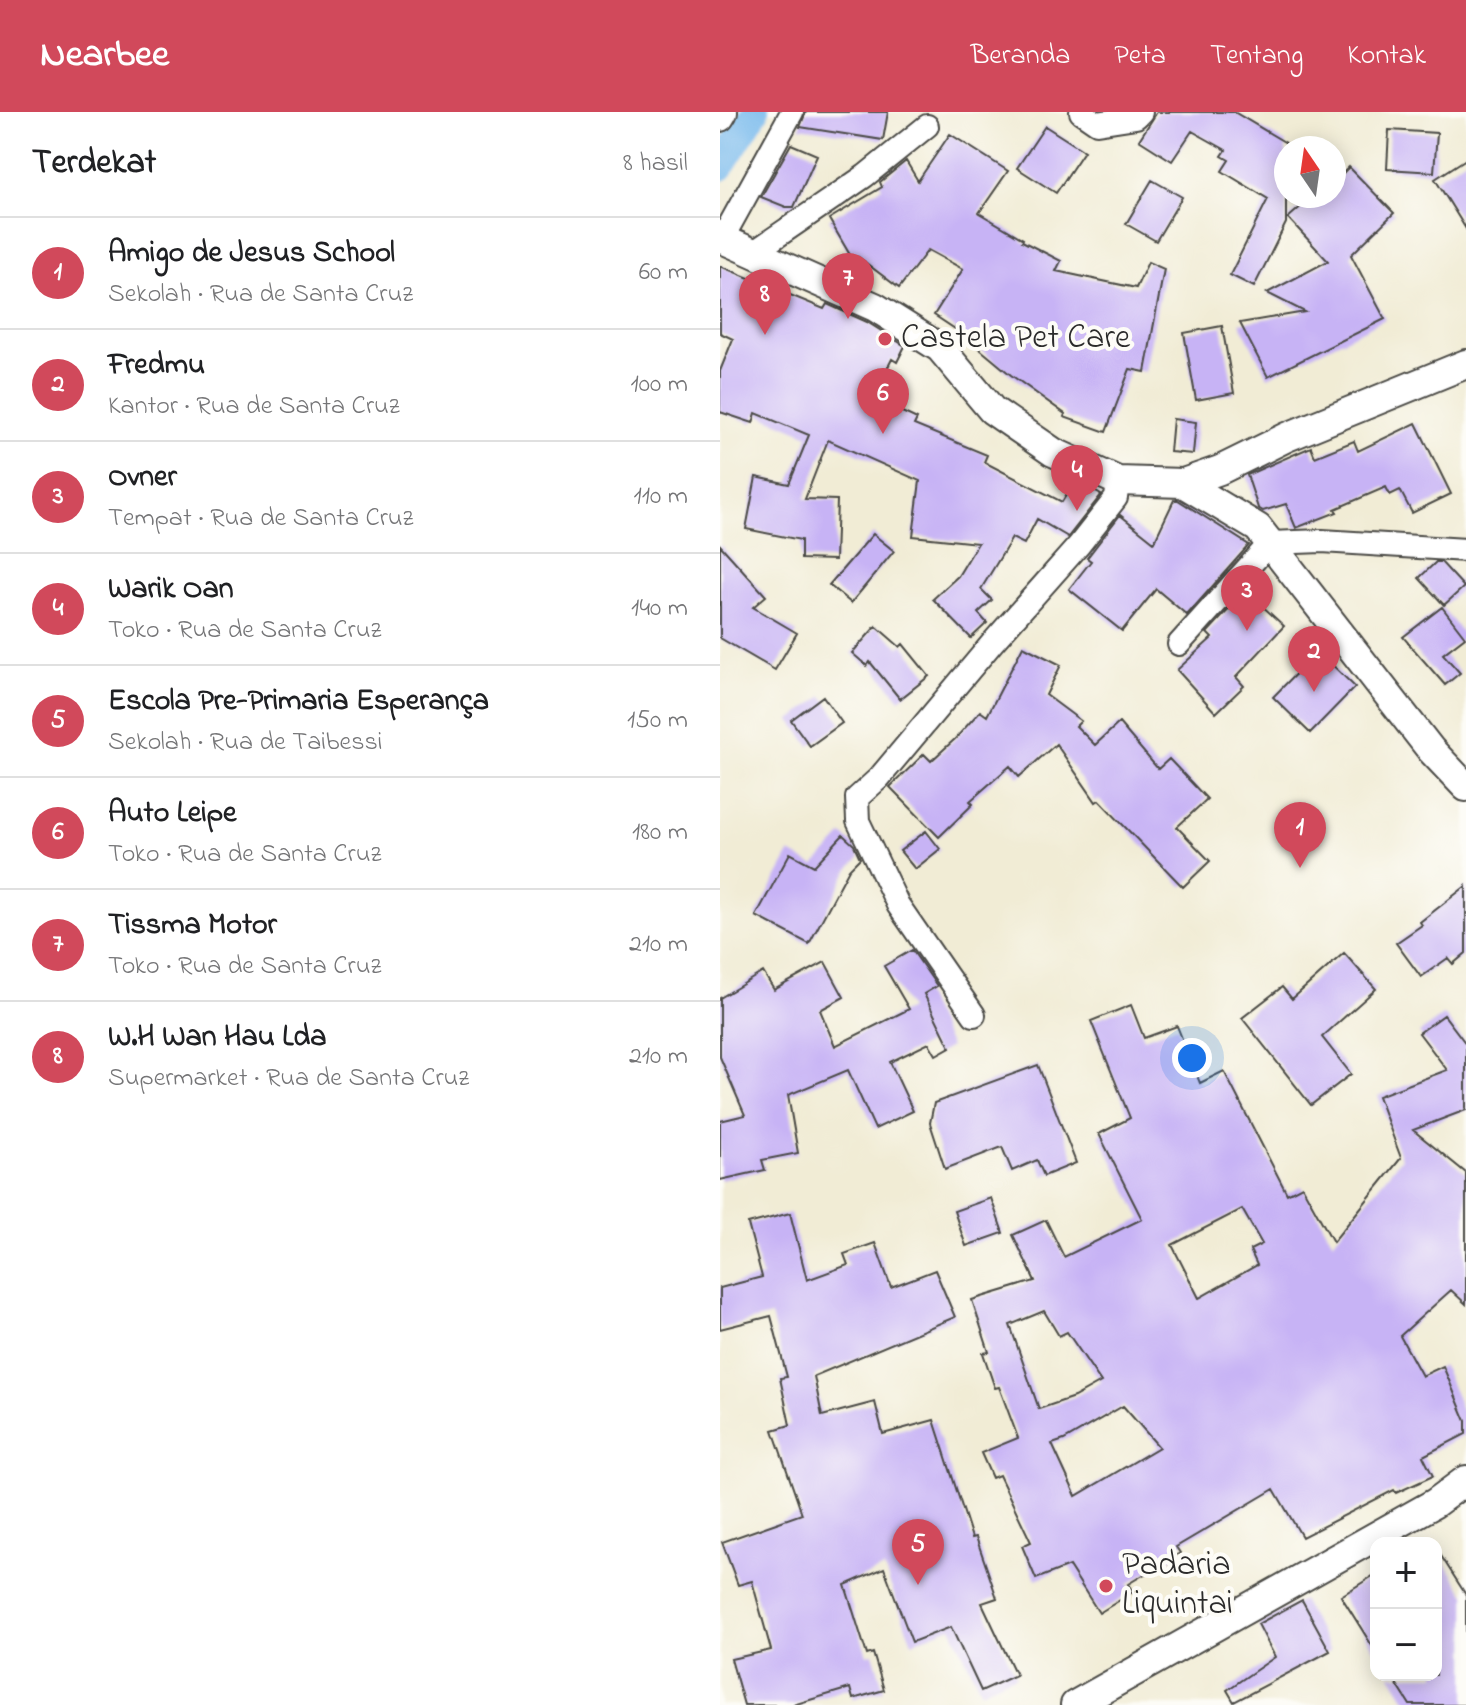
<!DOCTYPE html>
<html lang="id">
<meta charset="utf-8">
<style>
:root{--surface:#fff;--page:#f2f2f2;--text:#202124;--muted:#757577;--line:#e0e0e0;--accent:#d1495b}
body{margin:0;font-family:"Indie Flower",sans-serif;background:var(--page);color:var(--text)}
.controls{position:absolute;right:24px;bottom:24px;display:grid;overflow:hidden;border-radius:16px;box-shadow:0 4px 20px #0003}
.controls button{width:72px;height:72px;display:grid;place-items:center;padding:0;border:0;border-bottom:2px solid var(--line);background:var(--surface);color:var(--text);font:40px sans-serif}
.compass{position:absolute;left:554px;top:24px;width:72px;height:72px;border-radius:50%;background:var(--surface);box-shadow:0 4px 20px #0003;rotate:347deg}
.you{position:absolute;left:472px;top:946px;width:28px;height:28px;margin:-20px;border:6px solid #fff;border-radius:50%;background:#1a73e8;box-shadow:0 0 0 12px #1a73e833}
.badge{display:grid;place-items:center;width:52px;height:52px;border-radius:50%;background:var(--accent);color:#fff;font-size:26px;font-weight:700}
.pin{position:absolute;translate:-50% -66px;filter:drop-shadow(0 2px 4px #0008)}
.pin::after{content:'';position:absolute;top:42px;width:28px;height:24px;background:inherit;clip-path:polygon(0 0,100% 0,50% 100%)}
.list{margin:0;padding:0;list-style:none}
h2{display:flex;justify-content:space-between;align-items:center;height:104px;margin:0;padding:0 32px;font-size:34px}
h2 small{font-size:26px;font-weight:400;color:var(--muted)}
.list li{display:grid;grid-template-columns:52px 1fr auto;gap:24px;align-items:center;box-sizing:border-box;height:112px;padding:0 32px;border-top:2px solid var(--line)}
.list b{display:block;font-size:30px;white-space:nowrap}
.list p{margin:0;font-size:26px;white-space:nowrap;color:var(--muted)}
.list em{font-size:26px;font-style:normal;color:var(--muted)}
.map{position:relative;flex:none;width:746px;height:1593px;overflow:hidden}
header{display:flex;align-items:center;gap:48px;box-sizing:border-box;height:112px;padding:0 40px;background:var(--accent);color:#fff}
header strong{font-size:38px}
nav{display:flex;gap:44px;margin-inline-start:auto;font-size:28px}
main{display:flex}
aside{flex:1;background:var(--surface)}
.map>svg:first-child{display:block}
</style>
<header>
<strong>Nearbee</strong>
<nav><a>Beranda</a><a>Peta</a><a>Tentang</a><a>Kontak</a></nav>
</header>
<main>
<aside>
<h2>Terdekat<small>8 hasil</small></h2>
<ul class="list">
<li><span class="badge">1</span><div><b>Amigo de Jesus School</b><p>Sekolah · Rua de Santa Cruz</p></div><em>60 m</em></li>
<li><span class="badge">2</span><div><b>Fredmu</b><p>Kantor · Rua de Santa Cruz</p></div><em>100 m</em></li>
<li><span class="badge">3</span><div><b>Ovner</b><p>Tempat · Rua de Santa Cruz</p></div><em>110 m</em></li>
<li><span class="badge">4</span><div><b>Warik Oan</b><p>Toko · Rua de Santa Cruz</p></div><em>140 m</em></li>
<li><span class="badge">5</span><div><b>Escola Pre-Primaria Esperança</b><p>Sekolah · Rua de Taibessi</p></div><em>150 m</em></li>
<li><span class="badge">6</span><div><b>Auto Leipe</b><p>Toko · Rua de Santa Cruz</p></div><em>180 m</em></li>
<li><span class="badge">7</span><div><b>Tissma Motor</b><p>Toko · Rua de Santa Cruz</p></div><em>210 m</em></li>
<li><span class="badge">8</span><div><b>W.H Wan Hau Lda</b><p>Supermarket · Rua de Santa Cruz</p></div><em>210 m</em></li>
</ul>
</aside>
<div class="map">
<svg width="746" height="1593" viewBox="0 0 746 1593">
<rect width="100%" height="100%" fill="#fdfcf7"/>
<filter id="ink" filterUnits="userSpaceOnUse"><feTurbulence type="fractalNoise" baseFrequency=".0125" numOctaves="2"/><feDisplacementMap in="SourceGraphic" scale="16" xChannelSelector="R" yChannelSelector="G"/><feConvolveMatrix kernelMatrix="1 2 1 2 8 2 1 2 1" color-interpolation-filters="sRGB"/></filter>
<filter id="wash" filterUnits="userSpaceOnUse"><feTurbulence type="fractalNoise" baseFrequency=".006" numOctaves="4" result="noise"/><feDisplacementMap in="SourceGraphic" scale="32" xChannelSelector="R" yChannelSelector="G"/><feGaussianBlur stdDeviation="1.8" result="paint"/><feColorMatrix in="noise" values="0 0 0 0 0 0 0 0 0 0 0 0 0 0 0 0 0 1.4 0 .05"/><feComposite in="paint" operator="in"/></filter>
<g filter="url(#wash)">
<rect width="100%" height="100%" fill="#f1ecd5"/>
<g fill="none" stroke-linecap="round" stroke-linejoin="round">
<!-- canal -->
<path stroke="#78baed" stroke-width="28" d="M0 55 35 0"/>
</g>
<g id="blocks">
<!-- building -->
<path fill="#c7b3f5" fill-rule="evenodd" d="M86 0H168L163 28 80 15Z
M437 0H514L566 31V111L534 175 510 163 548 87 502 59 509 48 502 44 506 38 472 19 452 49 419 28Z
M325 14 364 39 336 81 297 56Z
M669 18 717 21 714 60 667 57Z
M230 22 288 59 259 101 303 127 302 129 341 149 336 159 416 176 428 150 444 157 425 260 410 257 386 320 344 305 345 302 291 263 249 228 250 227 214 203 243 157 208 138 179 176 138 145 133 148 109 107 162 75 160 70 186 49 198 69Z
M71 32 97 43 74 95H66L41 85Z
M746 47V117L715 67Z
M629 55 674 101 631 143 665 207 548 265 520 211 585 200 547 181 608 149 568 106 592 85 595 88 599 84H614V70Z
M432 68 462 85 436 129 406 112Z
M0 154 104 197 107 192 147 210 185 234 177 250 172 247 152 286 197 307 194 313 267 343 264 350 342 390 355 368 381 383 348 425 317 407 304 432 292 426 261 477 272 488 258 501 267 511 251 526 213 487 238 464 258 431 193 424 200 369 108 328 85 387 117 388 115 448 81 447V428L26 417 36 365 69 372 89 323 36 301 33 311 0 300V259L13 227 0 221Z
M502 214 514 281 476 288 464 221Z
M453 307 476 310 473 342 450 340Z
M696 311 731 382 692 401 680 378 670 383 666 375 615 397 617 400 576 416 566 392 543 399 538 396 527 363 591 335 595 345 634 329 638 339Z
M454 388H458L529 433 467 503 436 477 402 519 349 477 371 449 367 446 400 403 434 430Z
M153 422 174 439 131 491 109 473Z
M0 433 46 484 33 495 77 521 55 558 0 526Z
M716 450H721L744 475 724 493 699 466Z
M526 479 564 514 516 565 524 574 496 601 457 558 492 526 487 521Z
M722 495 745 525 723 542 740 561 725 573 683 525Z
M156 514 180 535 183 532 209 564 180 587 150 550 147 554 132 541Z
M303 534 341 553 326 583 361 609 356 614 375 633 399 611 438 657 449 647 487 687 457 715 490 749 463 775 379 688 376 690 336 632 299 665 290 654 250 689 253 692 219 725 170 675 204 642 211 649 235 627 260 599 267 604Z
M598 539 635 575 590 621 553 585Z
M103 584 122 611 90 634 71 608Z
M206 719 220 737 195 757 180 739Z
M123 723 134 733 140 746 129 757 89 832 36 804 70 741 94 754Z
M746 774V841L733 852 728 846 701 865 676 831 702 813 700 810Z
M192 838 217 874 204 882 230 935 216 943 209 931 170 950 193 999 155 1017 128 958 68 983 78 1041 42 1048 45 1058 0 1068V1009L25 1003 0 945V886L43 860 54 878 105 850 124 885 100 898 115 934 189 897 164 854Z
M624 841 656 877 602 925 631 962 591 993 522 906 562 875 572 887Z
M411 893 424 926 457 914 480 971 504 959 567 1082 582 1074 613 1130 681 1046 658 984 727 958 699 921 724 903 746 932V998L693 1018 746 1061V1192L731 1178 680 1224 702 1264 723 1254 746 1309V1322L703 1344 713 1364 676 1381 674 1378 582 1425 554 1377 456 1435 460 1441 408 1472 413 1480 379 1501 349 1454 316 1467 302 1434 311 1430 279 1363 272 1366 261 1341 298 1326 279 1275 275 1276 263 1241 269 1240 252 1188 315 1169 293 1123 326 1108 344 1145 422 1107 379 1022 410 1006 371 909ZM522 1097 542 1132 530 1138 537 1153 479 1186 452 1133ZM324 1199 339 1224 347 1220 381 1270 354 1285 319 1297 290 1213ZM403 1294 439 1335 356 1384 332 1332 344 1328Z
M318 953 356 1051 324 1064 317 1048 292 1059 282 1035 225 1057 210 1011 214 991Z
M271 1086 283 1121 246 1134 234 1099Z
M70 1101 87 1168 128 1153 124 1142 155 1131 171 1175 215 1158 235 1205 94 1264 102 1304 155 1290 163 1322 214 1308 252 1426 256 1425 277 1486 262 1491 296 1563 261 1579 231 1515 192 1530 164 1456 125 1473 147 1543 153 1541 164 1578 133 1587 130 1576 73 1593H24L11 1547 51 1538 32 1469 18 1473 2 1430 82 1402 53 1318 70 1313 60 1266 67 1265 51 1204 0 1217V1176L42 1165 28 1112Z
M716 1436 746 1483V1593H690L671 1563H716Z
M656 1462V1540L621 1484Z
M582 1488 610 1539 514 1590 507 1578 555 1545 538 1512Z"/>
</g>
</g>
<g filter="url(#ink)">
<use href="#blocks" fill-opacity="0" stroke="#494844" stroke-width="2"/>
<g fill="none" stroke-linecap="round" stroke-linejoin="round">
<defs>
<path id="minor" d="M361 0 377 11 416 5 421 0
M2 127 72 0
M34 140 145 64 207 14
M459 532 550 431 602 429 746 438
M254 903 178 793 138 709 137 686 159 666 273 530 359 433 396 386 398 369"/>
<path id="tertiary" d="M0 5 3 0
M0 126 155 195 220 236 272 298 333 340 398 369 463 371 538 416 711 638 746 675
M463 371 500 358 567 325 746 252
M355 1593 715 1391 746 1368"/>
</defs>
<!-- minor casing -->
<use href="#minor" stroke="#494844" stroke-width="26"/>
<!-- tertiary casing -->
<use href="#tertiary" stroke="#494844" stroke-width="32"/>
<!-- minor -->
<use href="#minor" stroke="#fff" stroke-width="22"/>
<!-- tertiary -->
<use href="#tertiary" stroke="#fff" stroke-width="28"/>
</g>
</g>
<!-- markers -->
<g fill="#d1495b" stroke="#fdfcf7" stroke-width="3">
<circle cx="165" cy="227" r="8"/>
<circle cx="386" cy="1474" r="8"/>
</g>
<g text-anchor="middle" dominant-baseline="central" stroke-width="8" stroke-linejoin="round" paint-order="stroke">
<!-- poi labels -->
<g font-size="34" fill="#2b2b2b" stroke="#fdfcf7" text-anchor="start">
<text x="181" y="227">Castela Pet Care</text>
<text x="402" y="1454">Padaria<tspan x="402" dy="39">Liquintai</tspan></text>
</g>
</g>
</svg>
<div class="controls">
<button>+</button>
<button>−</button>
</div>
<svg class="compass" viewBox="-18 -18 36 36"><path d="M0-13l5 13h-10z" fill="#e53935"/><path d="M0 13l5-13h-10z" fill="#757577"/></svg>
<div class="you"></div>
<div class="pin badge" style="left:580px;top:756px">1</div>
<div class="pin badge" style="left:594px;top:580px">2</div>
<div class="pin badge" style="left:527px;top:519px">3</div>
<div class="pin badge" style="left:357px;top:399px">4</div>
<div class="pin badge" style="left:198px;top:1473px">5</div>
<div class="pin badge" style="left:163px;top:322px">6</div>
<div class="pin badge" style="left:128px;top:207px">7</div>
<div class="pin badge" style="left:45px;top:223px">8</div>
</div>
</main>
